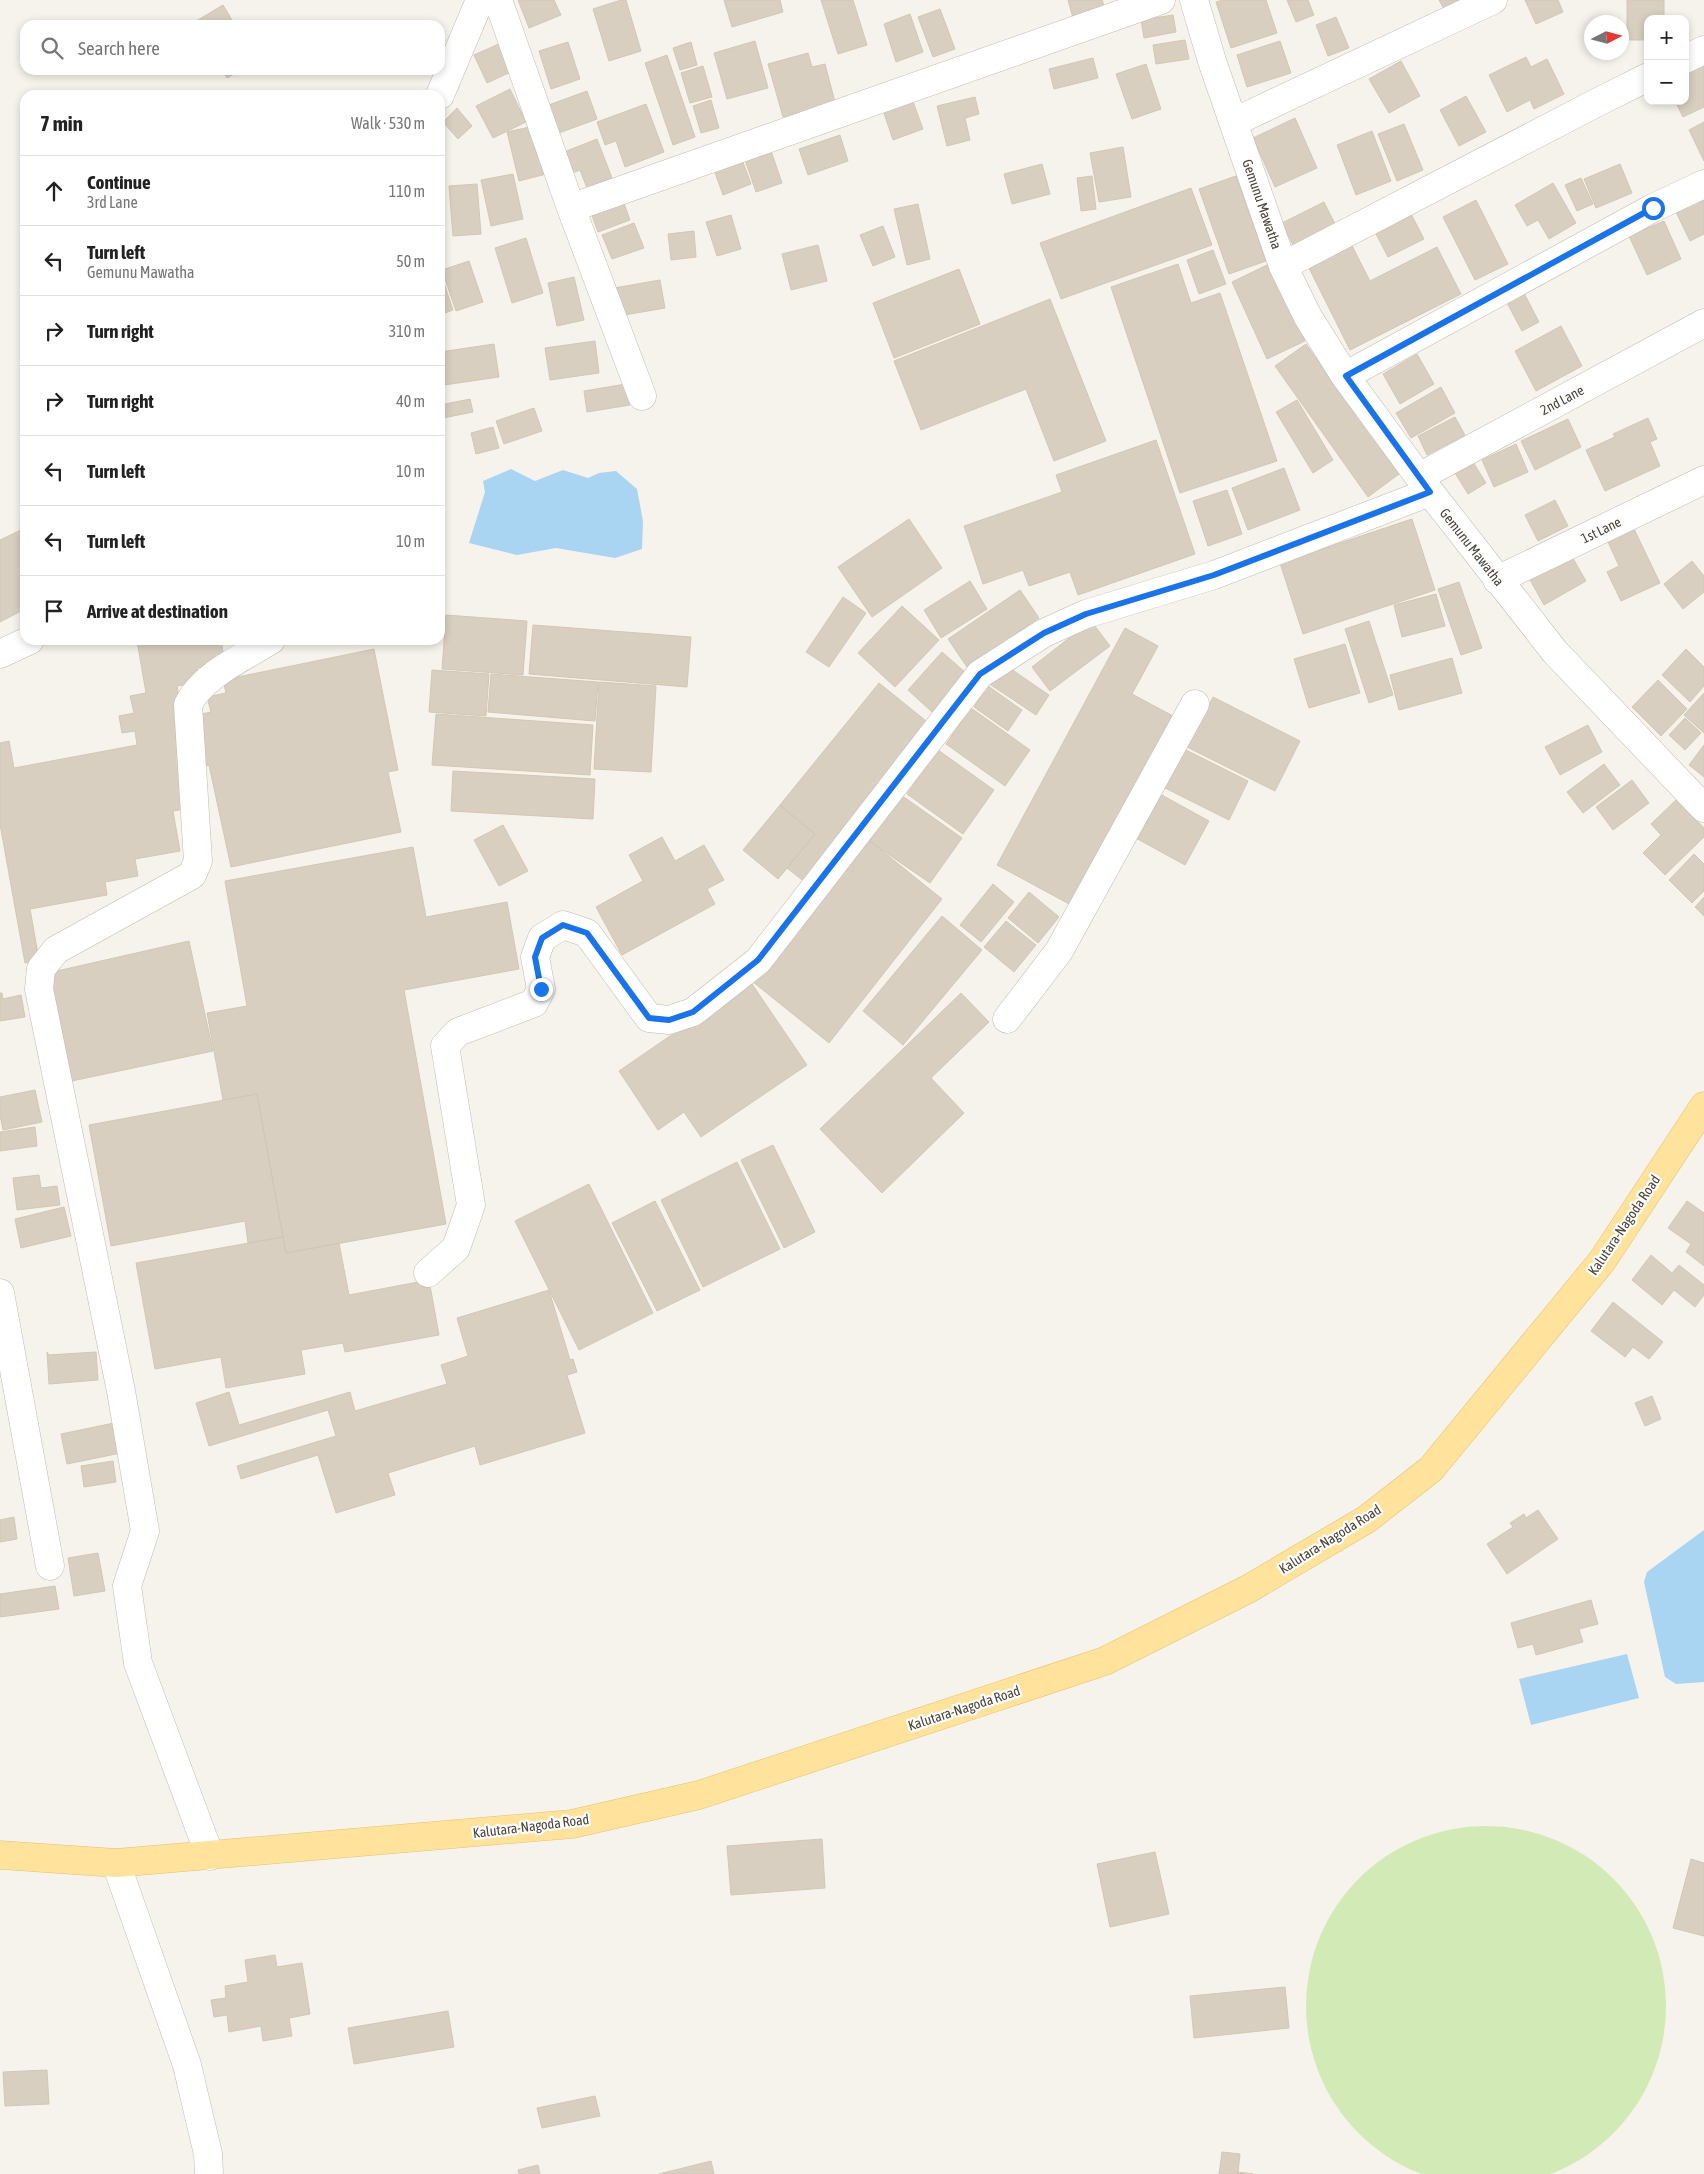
<!DOCTYPE html>
<meta charset="utf-8">
<style>
:root{--surface:#fff;--page:#f2f2f2;--text:#222;--muted:#767676;--line:#e0e0e0}
body{margin:0;font-family:"Asap Condensed",sans-serif;background:var(--page);color:var(--text)}
.controls{position:absolute;right:15px;top:15px;display:grid;overflow:hidden;border-radius:10px;box-shadow:0 2px 8px #0003}
.controls button{width:45px;height:45px;display:grid;place-items:center;padding:0;border:0;border-bottom:1px solid var(--line);background:var(--surface);color:var(--text);font:25px sans-serif}
.compass{position:absolute;left:1584px;top:15px;width:45px;height:45px;border-radius:50%;background:var(--surface);box-shadow:0 2px 8px #0003;rotate:84deg}
.stop{position:absolute;width:15px;height:15px;margin:-11px;border:4px solid #1a73e8;border-radius:50%;background:#fff}
.stop.end{background:#1a73e8;border-color:#fff;box-shadow:0 1px 5px #0008}
.list{margin:0;padding:0;list-style:none}
h2{display:flex;justify-content:space-between;align-items:center;height:65px;margin:0;padding:0 20px;font-size:21px}
h2 small{font-size:16px;font-weight:400;color:var(--muted)}
.list li{display:grid;grid-template-columns:32px 1fr auto;gap:15px;align-items:center;box-sizing:border-box;height:70px;padding:0 20px;border-top:1px solid var(--line)}
.list b{display:block;font-size:19px;white-space:nowrap}
.list p{margin:0;font-size:16px;white-space:nowrap;color:var(--muted)}
.list em{font-size:16px;font-style:normal;color:var(--muted)}
.icon{flex:none;width:28px;height:28px;fill:none;stroke:currentColor;stroke-width:2;stroke-linecap:round;stroke-linejoin:round}
.map{position:relative;flex:none;width:1704px;height:2174px;overflow:hidden}
.search{position:absolute;background:var(--surface);box-shadow:0 2px 8px #0003;left:20px;top:20px;width:425px;height:55px;display:flex;align-items:center;gap:12px;box-sizing:border-box;padding:0 18px;border-radius:15px;color:var(--muted);font-size:19px}
.panel{position:absolute;background:var(--surface);box-shadow:0 2px 8px #0003;left:20px;top:90px;width:425px;height:555px;border-radius:15px}
.map>svg:first-child{display:block}
</style>
<div class="map">
<svg width="1704" height="2174" viewBox="0 0 1704 2174">
<rect width="100%" height="100%" fill="#f6f3ec"/>
<!-- green -->
<path fill="#d2eab5" d="M1306 2006a180 180 0 1 1 360 0a180 180 0 1 1-360 0Z"/>
<!-- water -->
<path fill="#a9d4f2" d="M511 469 535 481 563 470 588 478 599 473 616 471 637 489 643 521 642 549 615 558 556 548 517 555 469 543 485 492 483 481Z
M1704 1530V1682L1676 1684 1665 1677 1644 1582 1647 1572Z
M1627 1654 1639 1698 1531 1725 1519 1679Z"/>
<!-- building -->
<path fill="#d8cfc1" stroke="#d3c7b4" d="M518 0H554L561 15 529 28Z
M621 0H626L641 51 609 61 593 9Z
M724 0H780L783 12 732 27Z
M821 0H853L867 45 838 54Z
M1068 0H1102L1105 8 1073 18Z
M1223 0H1266L1277 33 1231 48 1216 2Z
M1287 0H1308L1314 15 1296 22Z
M1439 0H1468L1446 13Z
M1525 0H1558L1563 12 1536 24Z
M1627 0H1664V19H1648V40H1627Z
M223 5 235 25H194L193 23Z
M940 9 955 49 933 57 918 17Z
M910 14 923 52 896 62 884 24Z
M1173 15 1176 32 1144 38 1141 20Z
M1336 17 1349 48 1328 56 1316 25Z
M1185 40 1189 59 1156 64 1153 45Z
M755 41 768 88 727 99 714 53Z
M1280 41 1291 73 1247 87 1237 55Z
M568 42 580 79 551 89 539 51Z
M691 42 697 65 680 70 673 48Z
M501 43 513 71 487 83 474 55Z
M808 53 812 67 825 64 835 102 783 117 768 64Z
M667 55 695 137 673 145 645 63Z
M1526 57 1531 67 1547 59 1564 94 1534 109 1530 100 1507 112 1489 75Z
M1093 58 1098 78 1054 89 1049 69Z
M1401 61 1420 96 1389 113 1369 79Z
M1146 64 1161 109 1132 119 1116 74Z
M1704 65V107L1683 117 1675 101H1685V74Z
M703 66 712 97 690 103 681 73Z
M222 70H241L227 78Z
M510 89 526 122 493 138 476 106Z
M587 91 597 119 556 134 546 106Z
M1466 96 1486 132 1459 146 1440 110Z
M975 97 979 114 965 118 970 140 947 146 937 106Z
M912 99 923 129 893 140 883 110Z
M711 100 719 128 701 133 693 106Z
M646 104 664 152 625 167 616 141 605 145 597 122Z
M457 108 472 126 458 139 443 122Z
M1295 118 1317 168 1275 187 1253 138Z
M1704 122V161L1689 130Z
M1404 124 1423 170 1397 181 1378 134Z
M534 126 546 174 519 181 507 132Z
M1372 131 1391 181 1356 195 1337 145Z
M840 135 848 161 808 175 799 149Z
M597 139 612 178 587 188 580 170 567 175 559 154Z
M769 145 782 183 756 192 743 154Z
M1123 147 1131 197 1099 202 1090 153Z
M740 154 751 184 723 195 712 164Z
M1042 164 1050 194 1012 204 1004 174Z
M1620 164 1632 193 1596 208 1584 179Z
M513 174 523 219 491 226 481 180Z
M1092 176 1096 209 1081 211 1077 178Z
M1236 176 1266 261 1229 274 1199 189Z
M1581 178 1593 204 1577 211 1565 185Z
M1553 183 1576 223 1549 239 1538 220 1527 226 1515 205Z
M477 184 481 234 453 236 449 186Z
M1191 188 1212 245 1061 299 1040 243Z
M622 198 630 220 598 232 590 210Z
M1704 198V234L1690 241 1676 212Z
M1476 200 1508 264 1475 280 1443 217Z
M1324 202 1336 226 1294 247 1282 223Z
M918 204 930 259 907 265 894 209Z
M1410 212 1424 239 1388 257 1374 230Z
M731 215 741 249 717 256 706 222Z
M1664 221 1681 259 1647 275 1629 236Z
M634 223 644 248 612 259 602 235Z
M883 226 895 257 873 266 860 235Z
M694 231 696 257 671 260 668 234Z
M526 238 543 293 512 303 495 248Z
M1350 242 1370 281 1437 247 1461 294 1350 350 1307 264Z
M818 245 827 281 791 290 782 254Z
M1213 250 1226 284 1199 294 1187 260Z
M469 261 483 302 456 311 442 270Z
M1178 264 1191 303 1220 293 1277 461 1180 493 1111 287Z
M1269 264 1305 341 1267 359 1232 282Z
M959 269 980 324 894 358 873 303Z
M442 277 453 310 440 315V278Z
M574 277 584 320 557 326 548 283Z
M660 280 665 308 619 316 614 288Z
M1524 293 1539 322 1522 331 1506 301Z
M1050 299 1106 441 1054 461 1026 389 921 430 894 361Z
M1561 326 1582 366 1536 391 1515 351Z
M595 341 599 373 550 380 545 348Z
M494 344 499 377 444 385 440 352Z
M1306 344 1399 474 1368 497 1275 366Z
M1417 354 1434 384 1400 404 1383 374Z
M626 384 630 405 587 412 584 391Z
M1441 387 1455 413 1411 438 1396 413Z
M470 399 473 412 443 418 440 405Z
M1297 400 1333 460 1313 473 1276 412Z
M534 408 542 431 504 444 496 421Z
M1455 417 1465 435 1427 455 1418 436Z
M1648 418 1657 439 1650 442 1660 466 1605 491 1586 450 1615 437 1613 434Z
M1568 419 1581 447 1535 470 1521 441Z
M493 427 499 448 476 454 471 433Z
M1156 440 1195 554 1078 595 1070 572 1029 586 1023 570 983 584 964 526 1062 492 1056 475Z
M1516 444 1528 472 1494 487 1482 460Z
M1473 462 1486 483 1468 494 1455 473Z
M1284 468 1300 510 1248 530 1232 488Z
M1227 490 1242 534 1208 546 1193 501Z
M1555 500 1568 526 1538 541 1525 515Z
M909 519 942 568 872 617 838 567Z
M1412 519 1435 590 1303 634 1280 563Z
M25 528V609L0 622V540Z
M1634 529 1660 583 1621 601 1607 572 1619 566 1608 542Z
M1571 555 1586 581 1544 605 1529 578Z
M1692 561 1704 576V592L1683 609 1664 584Z
M970 581 987 609 941 638 924 610Z
M1459 582 1482 648 1461 655 1438 589Z
M1020 590 1039 618 967 667 948 639Z
M1436 594 1445 626 1402 637 1394 605Z
M843 597 866 613 829 667 806 652Z
M902 606 939 640 895 687 858 653Z
M446 615 527 621 523 675 442 669Z
M1091 621 1110 646 1050 691 1032 667Z
M1369 621 1393 695 1369 703 1345 629Z
M533 625 691 637 687 687 529 674Z
M1125 628 1158 646 1132 694 1173 716 1071 905 997 865Z
M144 640H221L225 663 197 668 200 682 177 686 182 713 173 714 190 808 173 811 180 851 135 859 138 876 105 882 107 895 30 909 39 960 25 963 0 824V743L9 741 14 768 137 745 135 731 122 733 119 716 134 713 130 696 146 693 137 641Z
M1345 644 1360 693 1309 708 1294 659Z
M374 649 398 770 388 772 401 832 231 867 209 765 203 767 192 716 211 712 207 697 226 693 223 680Z
M1686 649 1704 667V686L1690 702 1662 675Z
M942 652 966 673 932 712 908 690Z
M1452 658 1462 693 1399 710 1390 675Z
M1005 665 1049 695 1036 715 991 685Z
M432 670 489 674 486 716 429 712Z
M491 674 598 682 595 721 488 712Z
M1658 680 1687 709 1661 736 1632 707Z
M599 682 656 686 651 772 594 769Z
M879 683 931 725 806 883 787 868 815 834 780 805Z
M988 686 1022 710 1008 731 974 707Z
M1704 693V733L1684 715Z
M1213 697 1300 741 1275 791 1187 747Z
M971 708 1030 750 1005 786 946 744Z
M436 714 593 725 590 775 432 765Z
M1685 718 1701 733 1685 750 1669 735Z
M1588 725 1602 752 1560 775 1545 747Z
M1704 745V777L1689 765Z
M1182 748 1248 781 1229 820 1163 787Z
M938 750 994 790 963 834 907 794Z
M1604 764 1620 785 1583 813 1567 792Z
M453 771 595 779 593 819 451 811Z
M1632 780 1649 803 1613 830 1596 807Z
M1158 793 1209 821 1185 865 1134 837Z
M901 795 962 838 930 883 869 841Z
M1677 799 1704 828V837L1665 875 1643 853 1661 835 1651 824Z
M780 805 815 834 778 879 743 850Z
M503 825 528 871 499 886 474 840Z
M662 837 675 861 704 845 724 880 707 889 715 904 622 955 596 907 643 881 629 855Z
M866 838 942 899 829 1043 753 982Z
M413 847 426 917 507 902 519 969 404 990 446 1224 286 1253 257 1094 223 1100 207 1013 247 1006 225 881Z
M1694 854 1704 864V891L1692 903 1669 880Z
M993 884 1014 902 981 942 960 925Z
M1029 892 1059 917 1038 943 1008 918Z
M1704 897V916L1695 907Z
M942 916 982 950 903 1045 863 1011Z
M1006 921 1036 945 1014 972 984 947Z
M189 941 213 1051 72 1081 48 973Z
M750 981 807 1065 701 1137 684 1112 658 1130 619 1071Z
M0 993H2L3 999 21 995 25 1017 0 1021Z
M961 993 989 1022 931 1078 964 1113 882 1193 820 1129Z
M35 1090 42 1122 3 1130 0 1115V1097Z
M257 1094 283 1237 248 1243 245 1221 111 1246 89 1125Z
M35 1127 37 1146 0 1151V1132Z
M773 1145 815 1232 784 1248 741 1160Z
M737 1162 780 1249 703 1287 661 1200Z
M39 1175 41 1188 57 1186 60 1205 17 1210 13 1178Z
M589 1184 653 1313 579 1350 515 1221Z
M655 1201 700 1290 657 1311 612 1223Z
M1687 1201 1704 1213V1266L1686 1252 1691 1244 1668 1228Z
M64 1207 71 1236 21 1248 15 1219Z
M283 1237 286 1253 339 1243 349 1295 429 1280 439 1335 345 1352 343 1343 301 1350 305 1374 226 1388 221 1357 155 1369 136 1263Z
M1651 1255 1672 1273 1679 1265 1704 1285V1295L1695 1307 1674 1290 1662 1305 1632 1280Z
M549 1290 570 1360 573 1359 577 1372 567 1375 585 1433 480 1465 475 1446 388 1473 395 1495 336 1513 318 1455 241 1479 237 1466 336 1436 328 1410 209 1446 196 1403 229 1392 239 1425 350 1392 355 1411 447 1384 441 1365 468 1356 457 1318Z
M1613 1302 1663 1342 1649 1359 1633 1347 1625 1357 1591 1331Z
M47 1352 49 1355 96 1352 98 1380 49 1384Z
M1652 1396 1661 1419 1645 1426 1635 1403Z
M114 1423 121 1453 67 1464 61 1434Z
M113 1461 116 1482 84 1487 81 1466Z
M1538 1510 1558 1539 1507 1574 1487 1544 1513 1527 1510 1523 1524 1514 1526 1518Z
M14 1517 17 1539 0 1542V1520Z
M98 1553 105 1591 74 1596 68 1558Z
M55 1586 59 1609 0 1617V1594Z
M1591 1600 1598 1624 1579 1629 1583 1642 1536 1655 1533 1644 1518 1648 1511 1623Z
M822 1839 825 1888 731 1895 727 1846Z
M1155 1852 1169 1914 1110 1927 1097 1864Z
M1691 1859 1704 1863V1936L1673 1928Z
M275 1955 277 1967 302 1963 310 2014 289 2018 292 2036 263 2041 261 2026 229 2032 227 2015 214 2017 211 2000 226 1998 225 1986 248 1982 245 1960Z
M1285 1987 1289 2028 1194 2038 1190 1996Z
M448 2011 454 2047 354 2064 348 2028Z
M47 2070 49 2104 5 2106 3 2072Z
M595 2096 600 2116 542 2128 537 2108Z
M1222 2152 1240 2154 1238 2172 1253 2174H1219Z
M711 2161 714 2174H659Z
M538 2165 540 2174H519L518 2170Z"/>
<g fill="none" stroke-linecap="round" stroke-linejoin="round">
<defs>
<path id="minor" d="M498 0 571 208 642 396
M1194 0 1212 61 1283 266 1308 317 1345 376 1430 492 1555 652 1704 808
M1685 59 1704 50
M440 95 480 0
M1234 122 1493 0
M571 208 1161 0
M1283 266 1596 103 1648 77
M1345 376 1653 208 1704 184
M1419 477 1704 323
M1497 580 1704 480
M0 654 30 640
M1007 1019 1059 951 1195 704
M428 1273 456 1248 471 1205 445 1046 458 1032 534 1003 541 989 535 957 542 938 563 925 587 933 649 1018 669 1020 693 1012 758 961 980 674 1044 633 1086 614 1214 575 1430 492
M0 1293 50 1566
M210 1856 138 1663 127 1586 145 1531 121 1391 39 989 41 969 56 950 192 875 198 861 188 705C201 676 244 657 271 640
M116 1863 187 2065 208 2154 209 2174"/>
<path id="major" d="M0 1855 116 1863 572 1824 699 1795 1105 1661 1250 1588 1367 1519 1431 1469 1602 1261 1704 1106"/>
</defs>
<!-- minor casing -->
<use href="#minor" stroke="#c2bbae" stroke-width="29"/>
<!-- major casing -->
<use href="#major" stroke="#e6c16a" stroke-width="29"/>
<!-- minor -->
<use href="#minor" stroke="#fff" stroke-width="28"/>
<!-- major -->
<use href="#major" stroke="#ffe39c" stroke-width="28"/>
</g>
<g fill="none" stroke-linecap="round" stroke-linejoin="round">
<!-- route -->
<path stroke="#1a73e8" stroke-width="6" d="M541 989 535 957 542 938 563 925 587 933 649 1018 669 1020 693 1012 758 960 980 674 1044 633 1086 614 1214 575 1430 492 1346 376 1653 208"/>
</g>
<g text-anchor="middle" dominant-baseline="central" stroke-width="4.5" stroke-linejoin="round" paint-order="stroke">
<!-- street labels -->
<g font-size="14" fill="#4b4439" stroke="#fff">
<text transform="translate(1262 204) rotate(71)">Gemunu Mawatha</text>
<text transform="translate(1562 400) rotate(-28)">2nd Lane</text>
<text transform="translate(1601 530) rotate(-26)">1st Lane</text>
<text transform="translate(1472 547) rotate(52)">Gemunu Mawatha</text>
<text transform="translate(1624 1225) rotate(-56)">Kalutara-Nagoda Road</text>
<text transform="translate(1330 1539) rotate(-32)">Kalutara-Nagoda Road</text>
<text transform="translate(964 1708) rotate(-18)">Kalutara-Nagoda Road</text>
<text transform="translate(531 1826) rotate(-7)">Kalutara-Nagoda Road</text>
</g>
</g>
</svg>
<div class="controls">
<button>+</button>
<button>−</button>
</div>
<svg class="compass" viewBox="-18 -18 36 36"><path d="M0-13l5 13h-10z" fill="#e53935"/><path d="M0 13l5-13h-10z" fill="#767676"/></svg>
<div class="stop" style="left:1653px;top:208px"></div>
<div class="stop end" style="left:541px;top:989px"></div>
<div class="search"><svg class="icon" aria-label="search" viewBox="0 0 24 24"><circle cx="10" cy="10" r="6"/><path d="M15 15l6 6"/></svg>Search here</div>
<section class="panel">
<h2>7 min<small>Walk · 530 m</small></h2>
<ul class="list">
<li><svg class="icon" aria-label="ahead" viewBox="0 0 24 24"><path d="M12 20V5M6 11l6-6 6 6"/></svg><div><b>Continue</b><p>3rd Lane</p></div><em>110 m</em></li>
<li><svg class="icon" aria-label="left" viewBox="0 0 24 24"><path d="M17 20v-9H6M10 6l-5 5 5 5"/></svg><div><b>Turn left</b><p>Gemunu Mawatha</p></div><em>50 m</em></li>
<li><svg class="icon" aria-label="right" viewBox="0 0 24 24"><path d="M7 20v-9h11M14 6l5 5-5 5"/></svg><div><b>Turn right</b></div><em>310 m</em></li>
<li><svg class="icon" aria-label="right" viewBox="0 0 24 24"><path d="M7 20v-9h11M14 6l5 5-5 5"/></svg><div><b>Turn right</b></div><em>40 m</em></li>
<li><svg class="icon" aria-label="left" viewBox="0 0 24 24"><path d="M17 20v-9H6M10 6l-5 5 5 5"/></svg><div><b>Turn left</b></div><em>10 m</em></li>
<li><svg class="icon" aria-label="left" viewBox="0 0 24 24"><path d="M17 20v-9H6M10 6l-5 5 5 5"/></svg><div><b>Turn left</b></div><em>10 m</em></li>
<li><svg class="icon" aria-label="arrive" viewBox="0 0 24 24"><path d="M6 21V4h12l-3 4 3 4H6"/></svg><div><b>Arrive at destination</b></div></li>
</ul>
</section>
</div>
